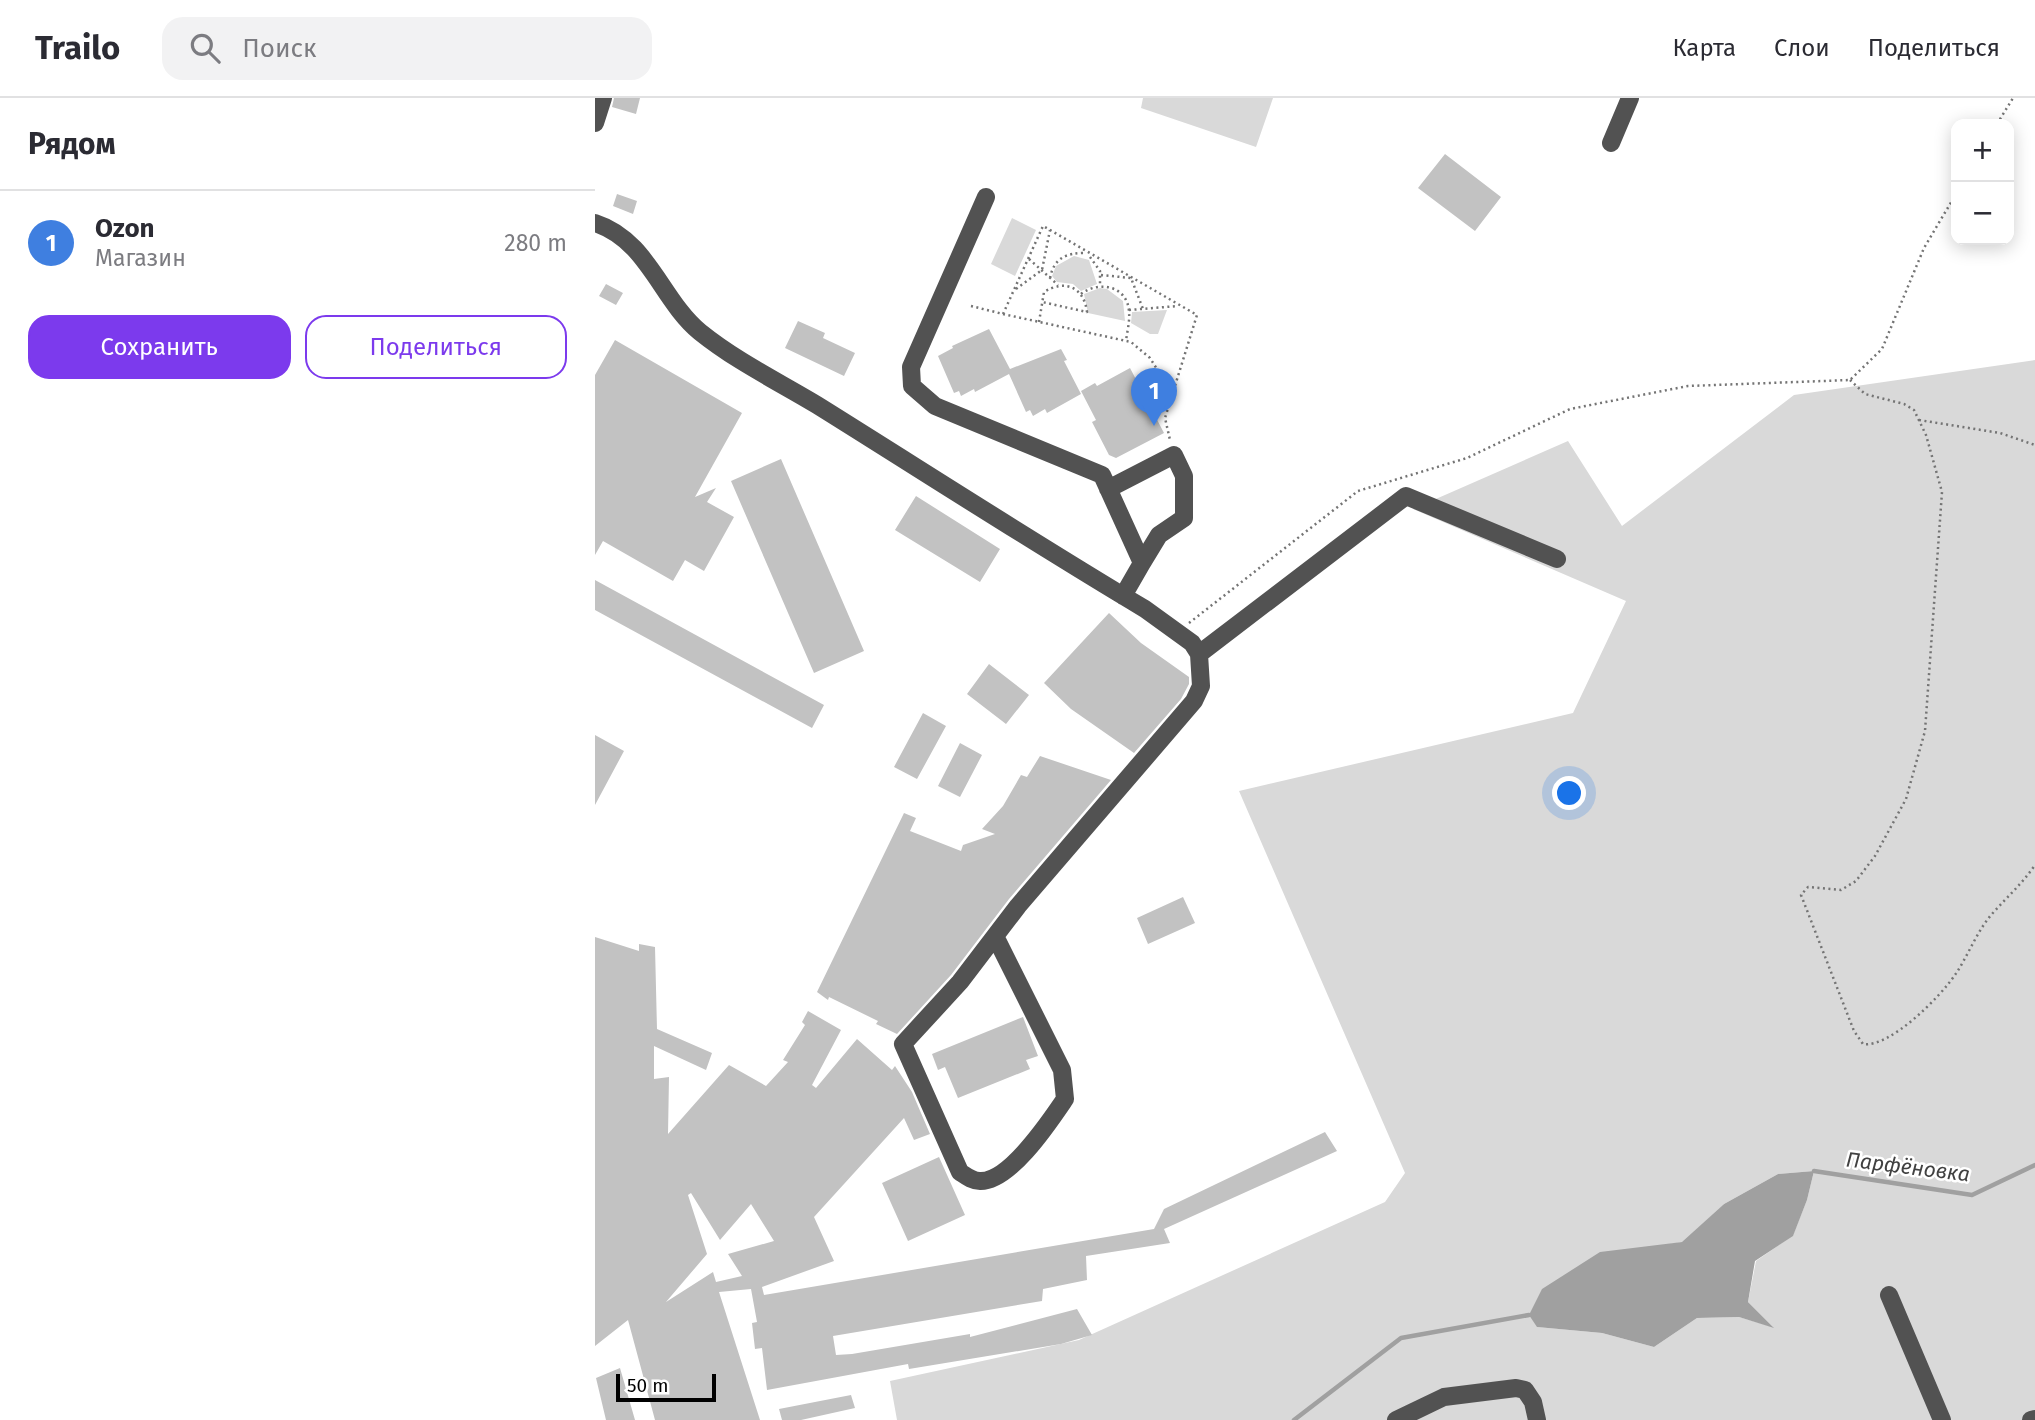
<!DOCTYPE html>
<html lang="ru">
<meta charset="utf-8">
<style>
:root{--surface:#fff;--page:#f2f2f3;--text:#2b2b33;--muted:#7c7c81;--line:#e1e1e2;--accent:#7c3aed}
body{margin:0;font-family:"Fira Sans",sans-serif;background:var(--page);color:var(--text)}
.controls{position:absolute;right:21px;top:21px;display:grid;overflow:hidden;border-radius:14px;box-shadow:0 4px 18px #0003}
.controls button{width:63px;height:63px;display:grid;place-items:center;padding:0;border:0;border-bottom:2px solid var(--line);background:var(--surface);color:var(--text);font:35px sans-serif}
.scale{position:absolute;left:21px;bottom:18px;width:100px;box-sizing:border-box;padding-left:7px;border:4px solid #000;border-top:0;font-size:19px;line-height:24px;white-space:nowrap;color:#000;-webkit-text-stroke:5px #fff;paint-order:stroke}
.you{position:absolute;left:975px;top:696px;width:24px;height:24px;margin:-18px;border:5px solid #fff;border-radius:50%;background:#1a73e8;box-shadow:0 0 0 10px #1a73e833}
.badge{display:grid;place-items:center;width:46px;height:46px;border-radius:50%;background:var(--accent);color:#fff;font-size:23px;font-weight:700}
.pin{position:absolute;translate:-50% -58px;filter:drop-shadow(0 2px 4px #0008)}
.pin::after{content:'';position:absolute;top:37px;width:24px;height:21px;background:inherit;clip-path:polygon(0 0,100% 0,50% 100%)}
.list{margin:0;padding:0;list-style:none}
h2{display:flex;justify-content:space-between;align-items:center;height:91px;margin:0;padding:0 28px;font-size:30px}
h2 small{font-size:23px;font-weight:400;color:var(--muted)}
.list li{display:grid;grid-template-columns:46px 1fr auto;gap:21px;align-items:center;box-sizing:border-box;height:105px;padding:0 28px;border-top:2px solid var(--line)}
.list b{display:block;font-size:26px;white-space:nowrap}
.list p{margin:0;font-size:23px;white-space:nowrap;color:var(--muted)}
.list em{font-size:23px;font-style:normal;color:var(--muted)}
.actions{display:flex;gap:14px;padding:21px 28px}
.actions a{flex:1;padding:16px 0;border:2px solid var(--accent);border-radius:21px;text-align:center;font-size:24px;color:var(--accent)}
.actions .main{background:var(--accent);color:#fff}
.icon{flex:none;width:38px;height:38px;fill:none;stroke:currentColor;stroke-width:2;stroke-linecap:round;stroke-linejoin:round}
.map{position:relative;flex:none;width:1440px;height:1322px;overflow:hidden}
header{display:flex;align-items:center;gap:42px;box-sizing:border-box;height:98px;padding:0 35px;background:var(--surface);border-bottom:2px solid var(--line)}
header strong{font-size:33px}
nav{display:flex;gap:38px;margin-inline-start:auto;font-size:24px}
.search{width:490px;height:63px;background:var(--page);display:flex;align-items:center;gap:18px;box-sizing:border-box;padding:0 24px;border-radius:21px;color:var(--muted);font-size:26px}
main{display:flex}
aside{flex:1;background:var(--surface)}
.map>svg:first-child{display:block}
</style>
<header>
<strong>Trailo</strong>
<div class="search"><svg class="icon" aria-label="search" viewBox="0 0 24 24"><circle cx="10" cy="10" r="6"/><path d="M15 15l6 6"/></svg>Поиск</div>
<nav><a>Карта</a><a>Слои</a><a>Поделиться</a></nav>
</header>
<main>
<aside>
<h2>Рядом<small></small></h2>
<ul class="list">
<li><span class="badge" style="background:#3f7fe0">1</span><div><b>Ozon</b><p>Магазин</p></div><em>280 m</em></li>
</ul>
<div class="actions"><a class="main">Сохранить</a><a>Поделиться</a></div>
</aside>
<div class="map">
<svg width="1440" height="1322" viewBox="0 0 1440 1322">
<rect width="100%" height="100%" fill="#fff"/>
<!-- green -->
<path fill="#d9d9d9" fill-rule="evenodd" d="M548 0H678L661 49 546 10Z
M417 120 441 132 420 178 396 166Z
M479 158 494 162 502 186 486 193 478 186 462 184 457 178 461 168Z
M505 190 512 191 528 203 530 223 493 215 489 196Z
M572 212 563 236H555L536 225 537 214Z
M1440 262V1322H302L295 1283 484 1242 790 1104 810 1075 644 693 978 615 1031 503 818 411 973 343 1027 428 1199 297ZM1219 1073 1212 1102 1198 1137 1161 1163 1153 1204 1178 1229 1144 1219 1102 1220 1059 1249 1007 1235 942 1229 1049 1150 1088 1144 1129 1106 1183 1076Z"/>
<!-- water -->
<path fill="#a0a0a0" d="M1219 1073 1212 1102 1198 1138 1160 1163 1153 1204 1179 1230 1144 1219 1102 1220 1059 1249 1007 1235 942 1229 934 1217 947 1191 1005 1154 1087 1144 1129 1106 1183 1076Z"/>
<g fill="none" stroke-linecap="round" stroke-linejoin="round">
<!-- stream -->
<path stroke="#a0a0a0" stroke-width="4.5" d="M1219 1073 1377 1097 1440 1067
M699 1322 806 1240 934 1217"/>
</g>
<!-- building -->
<path fill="#c2c2c2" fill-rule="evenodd" d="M19 0H45L41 16 17 9Z
M850 56 906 99 880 133 823 90Z
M22 96 42 103 38 116 18 108Z
M11 186 28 195 21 207 4 198Z
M203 223 230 235 228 240 260 255 249 278 190 250Z
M394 231 415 271 466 251 472 262 469 263 486 296 452 315 450 311 438 318 435 312 431 314 414 276 380 294 379 291 366 298 364 293 359 295 343 258 358 250 357 248Z
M20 242 147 315 100 399 121 390 112 404 139 419 109 473 90 462 78 483 8 443 0 457V277Z
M535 270 569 335 521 360 514 357 497 324 501 322 486 293 500 285 502 288Z
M186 361 269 553 219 575 136 383Z
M321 398 405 451 385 484 300 432Z
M0 482 229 607 217 630 0 512Z
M514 515 546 545 594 579V586L586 601 539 655 476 611 449 585Z
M394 566 434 597 411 626 372 596Z
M328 615 351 628 322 681 299 669Z
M0 637 29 653 0 707Z
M365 645 387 657 365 699 343 688Z
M445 658 516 682 414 801 356 877 302 936 281 926 283 923 234 899 233 902 222 894 309 715 321 720 315 733 366 753 368 747 400 736 387 731 408 708 426 677 432 679Z
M588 799 600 825 553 846 542 820Z
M0 839 44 853V846L60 849 62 931 117 955 111 972 59 948V981L74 979 73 1036 134 967 171 988 193 964 188 962 210 927 207 924 213 913 246 932 217 987 221 990 262 941 297 972 300 968 317 994 335 1036 319 1042 309 1020 219 1119 239 1163 167 1189 169 1197 559 1131 569 1111 730 1034 742 1053 569 1131 575 1145 491 1158 492 1182 448 1191 447 1203 238 1238 241 1257 257 1256 375 1236V1239L482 1211 497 1237 466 1246 314 1271 313 1266 172 1292 167 1250 160 1251 157 1225 162 1224 156 1191 124 1194 165 1322H60L33 1222 0 1248ZM96 1095 125 1142 156 1106 179 1143 133 1156 147 1178 121 1184 118 1174 71 1204 112 1156 93 1097Z
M428 919 443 958 431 962 435 971 363 1000 350 969 343 972 337 956Z
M344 1059 370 1117 313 1143 287 1085Z
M25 1270 40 1322H11L1 1280Z
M256 1297 260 1310 206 1322H187L184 1311Z"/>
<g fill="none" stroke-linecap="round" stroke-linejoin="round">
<!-- path -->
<path stroke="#747474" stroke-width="2.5" stroke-dasharray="2 3.5" stroke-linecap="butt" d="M1402 26 1418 0
M495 159 505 173V187
M434 161 463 187
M506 177 536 180 548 211
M455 180C459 160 471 155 490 155
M421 191 447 172 455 132
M486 196C504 182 533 188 534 214 535 223 532 234 531 243
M376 208 408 216 448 128 602 217 570 320 575 342
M534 212 583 208
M408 216 536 244 555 260 577 295
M444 224 449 194C470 181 489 189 492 214L447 204
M1255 282 1270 296 1309 306 1319 312 1331 337 1347 394 1330 633 1311 701 1280 758 1261 783 1246 792 1213 789 1206 797 1259 933 1268 946C1295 950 1345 899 1360 877 1373 858 1382 833 1397 816 1412 799 1427 786 1440 767
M1324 322 1405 335 1440 347
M594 525 763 393 872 360 975 311 1093 288 1255 282 1287 251 1329 150 1361 96"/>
<!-- minor -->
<path stroke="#525252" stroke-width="18" d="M0 25 8 0
M1016 45 1035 0
M391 99 316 269 317 288 340 308 507 377 547 465 528 498
M0 125C53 142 66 202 105 234 141 263 182 283 222 307 331 375 439 445 550 511L597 545 604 556 606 588 599 603 423 808 365 884 308 946 365 1074C371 1078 377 1083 385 1083 415 1084 455 1023 470 1001L467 972 401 840
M513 391 579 357 589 378V420L564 437 547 465
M604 556 811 398 962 461
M1294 1197 1347 1322
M801 1322 849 1299 921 1290 930 1292 938 1304 942 1322
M1436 1322 1440 1321"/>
</g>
<g text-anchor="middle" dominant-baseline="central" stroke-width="5" stroke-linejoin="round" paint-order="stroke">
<!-- water labels -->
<g font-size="21" font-style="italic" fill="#414141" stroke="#fff">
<text transform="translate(1313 1069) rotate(7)">Парфёновка</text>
</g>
</g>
</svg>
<div class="controls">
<button>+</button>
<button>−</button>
</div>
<div class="scale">50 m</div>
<div class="you"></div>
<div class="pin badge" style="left:559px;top:328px;background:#3f7fe0">1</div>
</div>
</main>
